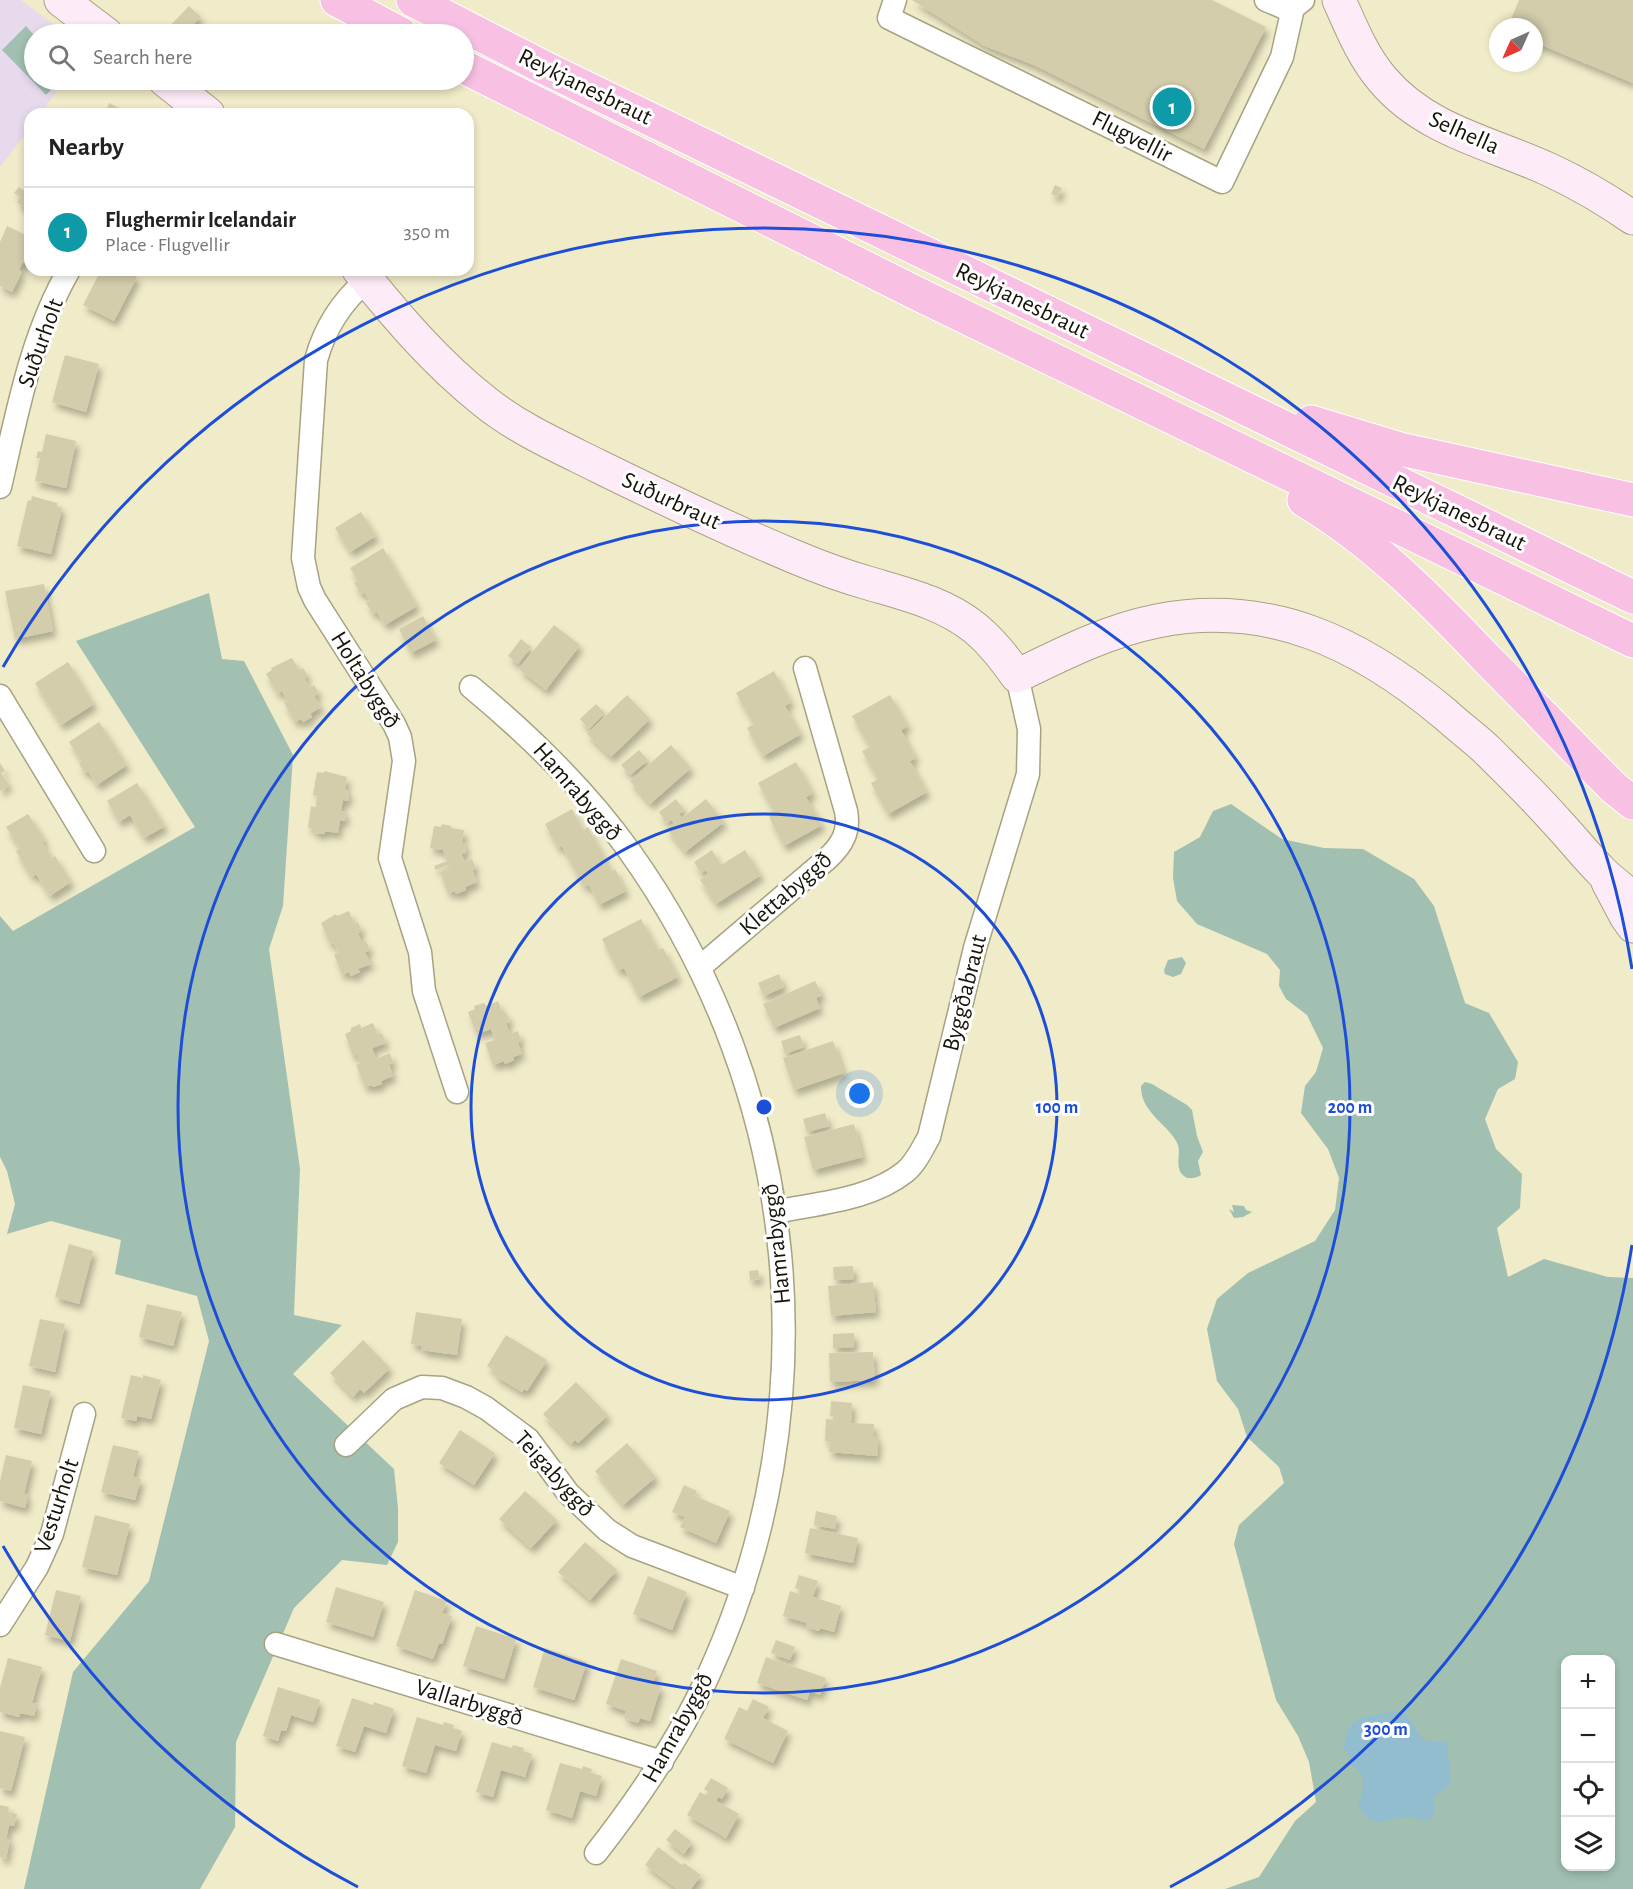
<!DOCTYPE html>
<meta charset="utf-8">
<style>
:root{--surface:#fff;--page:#f2f2f2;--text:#222;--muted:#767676;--line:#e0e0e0;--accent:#b45309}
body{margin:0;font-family:"Alegreya Sans",sans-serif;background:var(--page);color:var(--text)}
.controls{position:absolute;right:18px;bottom:18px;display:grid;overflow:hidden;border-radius:12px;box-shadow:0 3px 9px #0003}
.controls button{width:54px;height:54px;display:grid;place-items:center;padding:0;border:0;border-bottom:2px solid var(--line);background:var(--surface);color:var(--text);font:30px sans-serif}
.compass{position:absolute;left:1489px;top:18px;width:54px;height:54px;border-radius:50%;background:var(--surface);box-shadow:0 3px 9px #0003;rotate:225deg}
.you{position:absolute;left:860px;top:1094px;width:21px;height:21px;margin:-15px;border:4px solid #fff;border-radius:50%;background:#1a73e8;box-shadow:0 0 0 9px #1a73e833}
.badge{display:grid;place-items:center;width:39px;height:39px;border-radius:50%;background:var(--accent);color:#fff;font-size:20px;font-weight:700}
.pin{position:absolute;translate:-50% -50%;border:3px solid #fff;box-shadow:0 2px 6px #0006}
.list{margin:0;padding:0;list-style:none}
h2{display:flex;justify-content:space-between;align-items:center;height:78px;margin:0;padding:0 24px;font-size:26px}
h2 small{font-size:20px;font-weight:400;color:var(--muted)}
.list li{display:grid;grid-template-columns:39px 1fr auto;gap:18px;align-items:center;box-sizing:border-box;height:90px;padding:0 24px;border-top:2px solid var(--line)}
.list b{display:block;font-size:22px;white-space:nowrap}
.list p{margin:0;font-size:20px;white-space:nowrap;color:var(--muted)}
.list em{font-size:20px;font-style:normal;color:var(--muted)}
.icon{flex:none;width:33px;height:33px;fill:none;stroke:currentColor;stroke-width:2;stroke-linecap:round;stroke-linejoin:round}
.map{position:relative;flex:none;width:1633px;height:1889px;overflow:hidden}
.search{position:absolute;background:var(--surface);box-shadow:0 3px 9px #0003;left:24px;top:24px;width:450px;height:66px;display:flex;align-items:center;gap:15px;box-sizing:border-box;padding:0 21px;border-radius:33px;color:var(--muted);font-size:22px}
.panel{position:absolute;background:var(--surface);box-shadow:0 3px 9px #0003;left:24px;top:108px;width:450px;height:168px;border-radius:18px}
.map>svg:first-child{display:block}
</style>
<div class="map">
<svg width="1633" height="1889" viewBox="0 0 1633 1889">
<defs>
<filter id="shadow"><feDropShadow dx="3.5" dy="6" stdDeviation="3" flood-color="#0004"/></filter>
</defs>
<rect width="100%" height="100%" fill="#f0ebc8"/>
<!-- education -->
<path fill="#e8daed" d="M0 0H21L66 34H34V80H65L40 114H30V128L0 167Z"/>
<!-- green -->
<path fill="#a1c0b1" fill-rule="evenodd" d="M26 26 34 35V80H61L46 95 2 50Z
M209 593 222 659 244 661 293 755 283 906 269 949 300 1169 294 1315 342 1325 293 1374 394 1469 398 1508V1542L387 1565 342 1560 294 1608 236 1742 235 1827 200 1889H24L73 1672 149 1581 209 1341 197 1296 115 1274 121 1240 51 1221 7 1234 15 1204 7 1171 0 1157V916L13 931 195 827 76 641Z
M1231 804 1282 839 1324 848 1363 849 1414 879 1434 906 1465 1003 1489 1013 1518 1062 1515 1079 1498 1089 1485 1119 1496 1149 1522 1174 1520 1208 1497 1228 1508 1277 1544 1259 1608 1277 1633 1278V1889H1225L1259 1877 1295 1821 1316 1802 1309 1762 1298 1736 1276 1700 1234 1544 1239 1525 1284 1483 1279 1467 1247 1437 1238 1409 1217 1381 1207 1329 1217 1299 1248 1273 1315 1241 1335 1210 1339 1178 1328 1149 1301 1113 1305 1086 1316 1072 1323 1048 1307 1015 1286 999 1279 986 1280 970 1267 954 1197 924 1177 901 1173 878 1174 852 1200 837 1213 811ZM1566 1660H1610V1866H1566Z
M1182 957 1186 963 1181 974 1173 977 1165 974 1164 970 1168 960Z
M1145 1082 1152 1084 1187 1105 1192 1110 1197 1136 1203 1152 1198 1161 1201 1175C1197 1178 1188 1180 1184 1176 1174 1169 1181 1154 1178 1145 1171 1126 1140 1113 1141 1086Z
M1232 1205 1244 1206 1246 1210 1252 1212 1243 1217 1234 1218 1229 1209 1234 1212Z"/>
<!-- water -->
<path fill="#92bdce" d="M1392 1712 1406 1714C1420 1731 1417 1746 1445 1741L1447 1743 1451 1783 1434 1797C1435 1804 1437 1815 1429 1820 1423 1823 1417 1817 1411 1817 1399 1816 1379 1825 1369 1820 1364 1816 1361 1810 1358 1804 1362 1794 1368 1782 1359 1771 1356 1767 1352 1767 1348 1762L1350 1754 1344 1749C1347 1711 1365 1719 1392 1712Z"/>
<!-- building -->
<path fill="#d3cdab" filter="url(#shadow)" d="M912 0H1212L1266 27 1204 149 1034 65 985 46Z
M1519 0H1633V83L1534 42V27H1508Z
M189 6 201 17 194 24 203 33 170 34 166 30Z
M109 103 125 111 124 114H105Z
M30 183V211L17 202 20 197 14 193 19 187 25 191Z
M1055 185 1062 188 1058 197 1051 194Z
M7 226 30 237V258L27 264 23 262 19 270 22 272 12 292 0 286V242Z
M101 270H124L137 277 114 321 83 305Z
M65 355 99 364 86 412 52 402Z
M46 434 76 441 66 488 35 481 40 458H36L38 451 42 452Z
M32 496 57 503V506L62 508 51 554 17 546 28 500 31 501Z
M361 512 376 536 350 552 335 528Z
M383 548 417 606 385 625 377 612 373 614 366 603 370 601 364 592 361 594 354 583 358 581 350 568Z
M44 584 53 631 15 639 5 591Z
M423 616 436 640 411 653 399 629Z
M554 625 580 645 546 690 519 669Z
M521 639 531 647 518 664 508 656Z
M292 658 299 670 303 668 308 676 304 678 310 687 314 685 319 693 314 696 321 707 310 714 312 717 303 722 301 719 295 722 284 703 287 701 282 691 278 694 266 674 272 670 271 668Z
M68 662 94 704 61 725 35 683Z
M774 671 791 702 785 706 801 734 763 756 747 728 754 724 736 693Z
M627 695 650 719 611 757 587 734Z
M890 695 908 726 901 730 916 758 910 761 927 792 888 814 871 783 878 779 862 751 870 747 852 716Z
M596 704 605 713 589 729 580 719Z
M99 722 127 765 97 785 88 771 85 773 79 764 82 761 69 742Z
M671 745 691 768 650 804 630 781Z
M639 750 648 760 630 775 621 765Z
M796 762 813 793 806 797 822 825 784 846 769 817 775 814 758 783Z
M0 763 5 771 1 773 9 785 0 791Z
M324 771 347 777 345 790 349 791 348 801 343 800 341 811 346 812 345 821 340 820 338 833 325 831 324 834 314 833 315 829 308 828 311 806 316 807 317 796 313 795 317 772 324 773Z
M137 783 165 826 144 838 130 815 119 822 107 801Z
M676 799 684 810 679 814 682 818 706 799 724 822 685 852 667 829 674 823 671 820 667 823 659 812Z
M572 809 583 830 588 827 611 871 615 869 626 891 599 905 589 885 584 887 562 846 558 848 545 824Z
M28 814 45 840 42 842 52 858 55 856 71 882 50 896 36 874 32 877 24 865 16 851 20 848 6 827Z
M442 824 451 826V828L464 830 462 843 466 844 465 854 461 853 465 862 472 859 476 868 472 870 477 882 465 887 466 890 456 894 455 891 448 893 440 872 450 868 449 865 436 870 434 866 447 861 443 850 430 848 434 826 441 827Z
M712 850 721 865 745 850 761 875 716 904 700 880 708 874 706 870 701 873 694 862Z
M349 911 354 924 358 922 362 931 358 933 362 943 366 941 370 950 365 952 371 964 358 969 360 972 351 976 349 972 342 975 334 954 338 953 334 943 330 944 321 923 336 914 337 916Z
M641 919 658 950 663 948 678 977 639 997 624 968 618 971 602 939Z
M779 974 784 987 764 996 758 983Z
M815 981 822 995 816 998 820 1008 774 1028 763 1004Z
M498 1001 503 1014 506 1012 510 1022 506 1023 510 1034 518 1031 521 1041 518 1042 522 1054 513 1057 514 1060 505 1064 504 1061 493 1065 485 1043 495 1040 491 1029 477 1034 468 1012 475 1009 474 1006 484 1003 486 1006Z
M373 1023 378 1035 382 1033 386 1043 372 1048 376 1059 390 1053 393 1063 389 1064 393 1076 381 1081 382 1084 373 1087 372 1085 365 1087 356 1065 361 1063 357 1054 353 1056 345 1034 351 1031V1028L360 1024 361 1028Z
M800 1035 804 1047 785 1054 781 1041Z
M833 1041 844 1073 794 1090 783 1058Z
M825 1113 829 1126 807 1132 803 1119Z
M854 1124 863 1157 813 1170 804 1137Z
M69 1244 93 1251 79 1304 55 1297Z
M853 1266 854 1279 834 1280 833 1267Z
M758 1270 760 1279 750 1280 749 1271Z
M873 1282 876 1312 831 1316 828 1286Z
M147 1304 182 1312 173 1346 139 1337Z
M416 1312 462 1319 457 1355 421 1350 422 1346 411 1344Z
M40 1319 65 1324 55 1372 29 1366Z
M854 1333V1347L833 1348V1334Z
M506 1335 547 1360 527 1391 524 1389 522 1392 494 1375 496 1372 487 1366Z
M363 1340 390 1368 364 1393 360 1389 353 1397 330 1373Z
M873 1352 875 1380 830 1382 829 1353Z
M131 1375 143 1378V1375L161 1380 151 1419 137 1416 136 1421 121 1418Z
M576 1382 608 1415 578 1443 575 1440 571 1444 543 1414Z
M23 1385 51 1391 41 1434 14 1428Z
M831 1401 852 1403 851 1423 874 1424 873 1436H878L877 1456 829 1452 830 1441H825L826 1419 835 1420V1417L830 1416Z
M460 1430 495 1453 474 1485 439 1463Z
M627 1443 656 1477 623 1505 595 1471Z
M113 1445 139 1451 133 1477 141 1479 135 1500 101 1492Z
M6 1455 32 1461 24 1494 28 1495 25 1508 0 1501V1481Z
M684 1485 697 1491 695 1496 730 1511 716 1543 680 1527 685 1517 672 1512Z
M525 1491 557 1520 531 1548 499 1519Z
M816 1511 837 1516 835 1529 814 1525Z
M95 1515 130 1524 117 1575 82 1567Z
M810 1528 858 1538 853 1563 805 1553Z
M585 1542 617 1570 590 1600 558 1572Z
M799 1575 818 1581 813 1597 841 1606 834 1632 820 1628 819 1631 806 1627 807 1623 783 1616 790 1591 802 1595 803 1591 795 1588Z
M648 1576 687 1592 672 1630 633 1614Z
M336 1587 384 1602 373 1637 326 1622Z
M56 1590 81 1596 70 1641 45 1635Z
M415 1590 447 1601 442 1613 452 1616 442 1644 439 1643 433 1659 396 1646Z
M476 1626 516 1639 504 1679 463 1666Z
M776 1640 795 1647 790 1660 771 1653Z
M545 1648 587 1662 574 1700 533 1687Z
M766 1657 826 1678 820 1695 810 1691 807 1700 757 1683Z
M8 1658 42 1667 32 1703 37 1704 34 1716 20 1713 19 1717 0 1712V1688Z
M621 1659 657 1671 653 1684 661 1686 650 1721 640 1718 638 1723 624 1718 626 1711 606 1704Z
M278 1687 320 1700 313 1722 291 1715 286 1731 281 1730 278 1741 263 1736Z
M352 1698 373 1705 374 1702 394 1709 386 1733 364 1726 355 1752 336 1746Z
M753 1699 769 1707 763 1718 788 1731 773 1763 724 1739 739 1707 747 1711Z
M417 1717 443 1725 444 1722 454 1725 453 1728 462 1731 456 1751 435 1745 426 1773 402 1766Z
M0 1731 25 1737 11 1791 0 1788Z
M492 1742 512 1748 513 1745 524 1748 523 1751 532 1754 525 1777 501 1770 493 1797 476 1792Z
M560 1763 582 1769 583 1766 592 1769 591 1773 602 1776 596 1796 580 1791 572 1818 546 1810Z
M711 1778 728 1788 722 1799 718 1797 716 1801 739 1814 726 1838 687 1815 700 1792 706 1795 708 1792 704 1789Z
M0 1805 9 1807 8 1812 17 1814 14 1826 9 1825 6 1839H10L6 1859 0 1857Z
M675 1829 692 1842 684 1854 666 1840Z
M658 1847 682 1865 684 1863 701 1875 691 1889H677L645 1865Z"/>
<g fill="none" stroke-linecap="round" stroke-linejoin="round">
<defs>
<path id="street" d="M895 0 889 18 1222 182 1282 57 1293 8 1303 0
M1266 0 1285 8H1293
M367 280C341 302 325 327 316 360L303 558 309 587 315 600 394 724 400 737 404 761 390 858 420 952 424 991 457 1092
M0 487C17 414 31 336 69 270
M471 687C530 736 585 789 630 852 802 1094 832 1406 708 1676 679 1740 639 1798 596 1853
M0 696 94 851
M699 968 827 859C842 845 850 832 846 811L805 668
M776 1212C818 1203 870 1200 905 1172 916 1163 922 1149 929 1137L975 948 1028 774 1029 729 1017 676
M346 1445 394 1399 422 1387 442 1388 466 1397 486 1408 528 1439 568 1493 607 1530 632 1546 743 1588
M0 1625 37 1567 52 1534 84 1414
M276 1644 662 1762"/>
<path id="secondary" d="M61 0 106 34
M1339 0C1351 27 1363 57 1383 80 1426 131 1492 143 1550 170 1578 183 1607 200 1633 218
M165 80 208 114
M359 270C397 317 436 363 484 401 517 428 560 447 598 466 663 498 728 529 795 557 819 567 843 576 868 583 905 594 944 603 975 628 992 642 1004 658 1017 676 1062 654 1107 631 1157 621 1270 599 1360 643 1445 714 1458 726 1473 737 1486 749 1510 773 1534 796 1556 821 1572 838 1586 856 1602 872 1611 881 1623 890 1633 898
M1608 882 1626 916 1633 926"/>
<path id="highway" d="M337 0 401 34
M413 0 545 68 1633 597
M464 67 922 296 1633 641
M1311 422 1400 449 1633 500
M1304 500C1374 542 1430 599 1486 658 1529 701 1571 745 1614 788L1633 803"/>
</defs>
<!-- street casing -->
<use href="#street" stroke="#a7a281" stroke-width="25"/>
<!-- secondary casing -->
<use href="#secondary" stroke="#a7a281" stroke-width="35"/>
<!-- highway casing -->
<use href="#highway" stroke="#fff" stroke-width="35"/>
<!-- street -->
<use href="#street" stroke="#fff" stroke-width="22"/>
<!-- secondary -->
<use href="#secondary" stroke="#fdecf7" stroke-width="33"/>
<!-- highway -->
<use href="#highway" stroke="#f8c1e4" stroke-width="33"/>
</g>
<!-- distance rings -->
<g fill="none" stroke="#1d4ed8" stroke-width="3">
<circle cx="764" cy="1107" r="293"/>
<circle cx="764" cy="1107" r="586"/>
<path d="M1632 1245A879 879 0 0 1 1170 1887M358 1887A879 879 0 0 1 3 1546M3 667A879 879 0 0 1 1632 969"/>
</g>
<g text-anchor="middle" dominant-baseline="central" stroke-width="6" stroke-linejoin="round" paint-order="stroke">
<!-- street labels -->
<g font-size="24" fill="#161408" stroke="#fff">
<text transform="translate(585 87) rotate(26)">Reykjanesbraut</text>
<text transform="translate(1464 133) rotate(24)">Selhella</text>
<text transform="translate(1132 137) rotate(27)">Flugvellir</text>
<text transform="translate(1022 301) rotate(26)">Reykjanesbraut</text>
<text transform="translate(41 343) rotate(-70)">Suðurholt</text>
<text transform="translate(671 501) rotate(25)">Suðurbraut</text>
<text transform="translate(1459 513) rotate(26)">Reykjanesbraut</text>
<text transform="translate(365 680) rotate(58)">Holtabyggð</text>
<text transform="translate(577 792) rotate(49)">Hamrabyggð</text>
<text transform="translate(786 894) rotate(-41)">Klettabyggð</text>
<text transform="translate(965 993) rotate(-76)">Byggðabraut</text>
<text transform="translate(777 1244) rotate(-96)">Hamrabyggð</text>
<text transform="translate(554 1474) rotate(48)">Teigabyggð</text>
<text transform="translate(57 1506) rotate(-72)">Vesturholt</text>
<text transform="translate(469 1703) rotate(17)">Vallarbyggð</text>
<text transform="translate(678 1728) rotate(-61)">Hamrabyggð</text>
</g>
</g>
<circle cx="764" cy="1107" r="9" fill="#1d4ed8" stroke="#fff" stroke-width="3"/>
<g font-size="18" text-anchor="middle" font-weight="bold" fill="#1d4ed8" stroke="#fff" stroke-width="6" stroke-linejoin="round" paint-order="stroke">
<text x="1057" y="1113">100 m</text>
<text x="1350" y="1113">200 m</text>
<text x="1386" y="1735">300 m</text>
</g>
</svg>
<div class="controls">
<button>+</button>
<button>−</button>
<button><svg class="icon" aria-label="locate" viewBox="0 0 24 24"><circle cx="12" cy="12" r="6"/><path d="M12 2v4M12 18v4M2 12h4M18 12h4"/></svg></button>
<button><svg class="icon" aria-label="layers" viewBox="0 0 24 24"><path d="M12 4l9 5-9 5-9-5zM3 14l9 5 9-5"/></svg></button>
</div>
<svg class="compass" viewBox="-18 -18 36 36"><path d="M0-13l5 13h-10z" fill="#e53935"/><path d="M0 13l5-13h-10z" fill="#767676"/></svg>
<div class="you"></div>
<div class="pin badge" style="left:1172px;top:107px;background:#0f9aa8">1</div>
<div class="search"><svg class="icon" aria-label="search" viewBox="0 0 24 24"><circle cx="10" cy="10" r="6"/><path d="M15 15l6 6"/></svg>Search here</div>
<section class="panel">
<h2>Nearby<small></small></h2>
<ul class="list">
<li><span class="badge" style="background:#0f9aa8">1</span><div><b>Flughermir Icelandair</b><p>Place · Flugvellir</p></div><em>350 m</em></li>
</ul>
</section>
</div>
